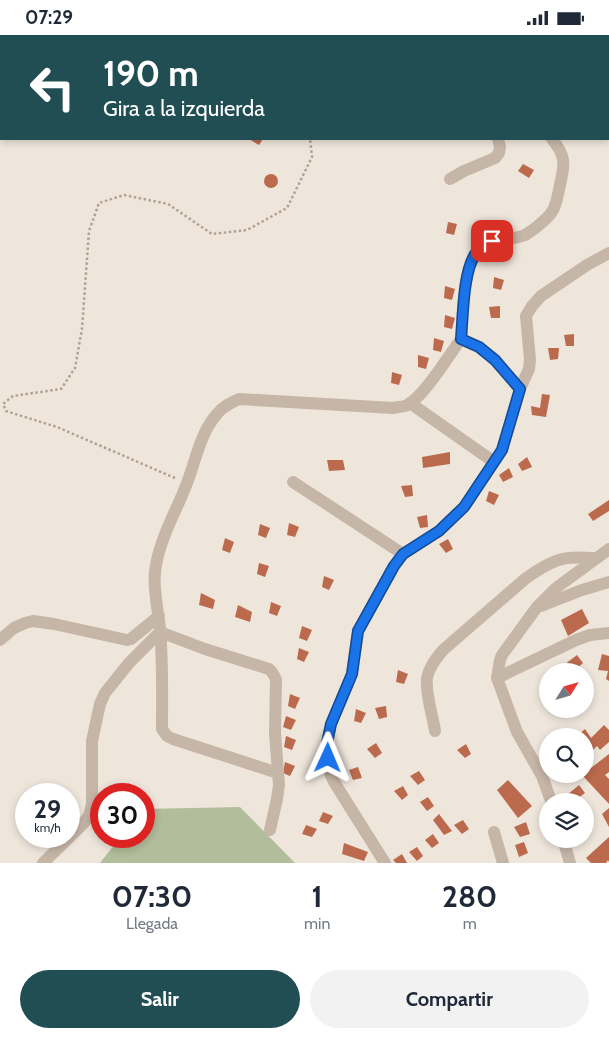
<!DOCTYPE html>
<html lang="es">
<style>
body{margin:0;font-family:Cabin,sans-serif;background:#f2f2f3;color:#1f2937;height:100vh;display:flex;flex-direction:column;font-size:19px;white-space:nowrap}
*{box-sizing:border-box;margin:0}
p{font-size:16px;color:#747a83}
.icon{flex:none;width:28px;height:28px;fill:none;stroke:currentColor;stroke-width:2;stroke-linecap:round;stroke-linejoin:round}
.map{position:relative;height:828px;overflow:hidden}
.details{display:flex;flex-direction:column;background:#fff;flex:1}
.details>*{flex:none}
.hud{position:absolute;left:0px;top:0px;width:610px;height:105px;box-shadow:0 2px 8px #0003;background:#214e52;color:#fff;overflow:hidden}
.needle{width:32px;rotate:53deg}
.tools{position:absolute;left:539px;top:628px;display:grid;gap:10px}
.tools a{display:grid;place-items:center;width:55px;height:55px;border-radius:50%;background:#fff;box-shadow:0 2px 8px #0003;font-size:25px}
.speed{position:absolute;left:15px;top:748px;display:flex;gap:10px;font-size:25px;font-weight:700;text-align:center}
.speed>*{display:grid;place-content:center;width:65px;height:65px;border-radius:50%;background:#fff;box-shadow:0 2px 8px #0003;line-height:1}
.speed small{font-size:12px;font-weight:400}
.speed .limit{border:8px solid #d22;background:#fff;color:#111}
.pin{position:absolute;display:grid;place-items:center;width:42px;height:42px;color:#fff;margin:-21px;border-radius:10px;box-shadow:0 2px 8px #0006}
.me{position:absolute;width:55px;margin:-28px;rotate:1deg;stroke-linejoin:round;filter:drop-shadow(0 0 4px #0008)}
.turn{display:flex;align-items:center;gap:18px;height:105px;padding:0 20px;font-size:22px}
.turn .icon{width:65px;height:65px;stroke-width:2.5}
.turn b{display:block;font-size:35px;line-height:42px}
.eta{display:flex;justify-content:space-evenly;align-items:center;height:85px;text-align:center}
.eta b{font-size:30px;font-weight:700;line-height:35px}
.button{display:flex;gap:10px;margin-top:auto;padding:10px 20px}
.button a{flex:1;height:58px;border-radius:30px;background:#214e52;color:#fff;font-size:20px;font-weight:700;line-height:58px;text-align:center}
.button a+a{background:#f2f2f3;color:#1f2937}
.status{display:flex;justify-content:space-between;align-items:center;height:35px;padding:0 25px;background:#fff;direction:ltr}
.status svg{height:14px;fill:currentColor}
.map>svg:first-child{display:block}
</style>
<div class="status"><b>07:29</b><svg viewBox="0 0 49 12"><path d="M0 12V9h3v3zM5 12V6h3v6zM10 12V3h3v9zM15 12V0h3v12zM26 1h20v11H26zM47 4h2v5h-2z"/></svg></div>
<div class="map">
<svg width="609" height="828" viewBox="0 0 609 828">
<rect width="100%" height="100%" fill="#efe6db"/>
<polygon fill="#b2bd9c" points="240,772 295,828 100,828 121,801 144,801 144,774"/>
<g fill="#bc6a4d">
<polygon points="249,104 263,104 259,110"/>
<polygon points="523,129 534,135 529,143 518,136"/>
<circle cx="271" cy="146" r="7"/>
<polygon points="448,187 457,189 454,200 446,198"/>
<polygon points="494,242 504,245 501,255 493,253"/>
<polygon points="445,251 455,254 452,265 444,263"/>
<polygon points="500,271 500,283 491,283 489,272"/>
<polygon points="445,280 455,283 452,294 444,292"/>
<polygon points="574,299 574,311 566,311 564,300"/>
<polygon points="434,303 444,306 441,317 433,315"/>
<polygon points="548,313 559,313 558,324 550,325"/>
<polygon points="418,320 429,323 426,334 418,332"/>
<polygon points="392,337 402,340 399,350 391,348"/>
<polygon points="542,359 550,360 546,382 532,380 531,371 540,373"/>
<polygon points="450,417 450,429 423,433 422,422"/>
<polygon points="527,422 532,432 522,436 518,429"/>
<polygon points="327,425 343,425 345,435 329,436"/>
<polygon points="509,433 513,442 503,447 499,440"/>
<polygon points="412,450 413,461 405,462 401,451"/>
<polygon points="489,456 499,460 494,470 486,466"/>
<polygon points="609,465 609,476 593,486 588,479"/>
<polygon points="427,480 428,492 420,493 417,482"/>
<polygon points="289,488 299,492 295,502 287,500"/>
<polygon points="260,489 270,493 266,503 258,500"/>
<polygon points="225,503 234,507 230,518 222,515"/>
<polygon points="448,504 453,514 446,518 439,509"/>
<polygon points="259,528 269,531 265,542 257,539"/>
<polygon points="324,541 334,545 329,555 322,552"/>
<polygon points="201,558 215,565 213,574 199,570"/>
<polygon points="271,567 281,571 277,581 269,578"/>
<polygon points="238,570 252,577 250,587 235,582"/>
<polygon points="582,574 589,588 568,601 561,585"/>
<polygon points="302,591 312,595 307,606 299,603"/>
<polygon points="299,613 309,617 304,627 297,624"/>
<polygon points="602,619 609,621 609,646 606,644 608,636 598,635"/>
<polygon points="577,620 583,628 574,636 556,636"/>
<polygon points="398,635 408,639 404,649 396,647"/>
<polygon points="290,659 300,663 295,674 288,671"/>
<polygon points="386,671 387,682 379,684 375,673"/>
<polygon points="356,674 366,678 361,688 354,686"/>
<polygon points="286,681 296,685 291,695 283,692"/>
<polygon points="604,690 609,695 609,707 600,715 597,711 585,723 585,701 577,701 585,694 591,703"/>
<polygon points="286,701 296,705 292,715 284,712"/>
<polygon points="376,708 382,718 375,723 367,714"/>
<polygon points="466,709 471,719 465,723 457,715"/>
<polygon points="609,719 609,737 605,740 609,744 609,769 582,740"/>
<polygon points="285,727 295,731 290,741 283,738"/>
<polygon points="358,732 362,743 353,745 349,735"/>
<polygon points="419,736 425,745 418,750 410,741"/>
<polygon points="508,745 532,771 518,783 497,755"/>
<polygon points="579,750 585,758 574,766 568,759"/>
<polygon points="403,751 408,760 402,765 394,756"/>
<polygon points="428,762 434,771 427,776 420,767"/>
<polygon points="609,773 609,792 602,779"/>
<polygon points="323,777 333,781 328,789 319,786"/>
<polygon points="439,779 452,796 444,800 433,785"/>
<polygon points="463,785 469,794 462,799 454,790"/>
<polygon points="526,787 530,799 520,802 514,792"/>
<polygon points="306,790 317,794 312,802 302,799"/>
<polygon points="433,799 439,808 432,813 425,805"/>
<polygon points="609,802 609,827 608,825 606,828 591,828 586,823"/>
<polygon points="524,807 528,818 519,822 515,810"/>
<polygon points="344,808 368,817 364,826 342,819"/>
<polygon points="417,812 423,821 417,826 409,817"/>
<polygon points="402,819 407,828 396,828 393,825"/>
</g>
<g fill="none" stroke-linecap="round" stroke-linejoin="round">
<g stroke="#b2a192" stroke-width="2.5" stroke-dasharray="2.5 2.5" stroke-linecap="butt">
<polyline points="243,0 243,1"/>
<polyline points="175,443 57,392 6,376 3,369 13,361 61,354 75,333 82,294 89,196 99,168 124,160 168,169 212,199 247,195 287,173 312,122 310,104"/>
</g>
<g stroke="#c6b6a8" stroke-width="12">
<polyline points="450,144 464,136 495,123 499,118 500,112 498,104"/>
<path d="M461,304c2,-22 2,-69 15,-86 12,-17 32,-11 49,-18 5,-3 11,-7 15,-11 5,-4 10,-8 13,-14 4,-7 5,-17 7,-25 5,-21 6,-29 -8,-46"/>
<polyline points="410,368 494,427"/>
<polyline points="293,447 403,519"/>
<polyline points="541,571 582,555 609,547"/>
<path d="M160,597l45,17 64,20c4,3 5,6 7,11l-1,53 4,52 -2,14 -7,31"/>
<polyline points="0,605 14,593 25,588 33,586 54,589 127,605 131,604 159,581"/>
<polyline points="497,643 500,625 502,620 537,572 556,553 609,514"/>
<path d="M435,696c-2,-14 -10,-39 -8,-53 2,-11 9,-19 16,-28l82,-71c11,-8 30,-20 43,-21 10,-1 19,0 28,0"/>
<path d="M278,738l-105,-34 -6,-3 -5,-7c0,-33 1,-67 -2,-100 -2,-19 -8,-46 -4,-64 5,-29 21,-55 31,-82 9,-23 13,-50 30,-69 6,-8 14,-11 22,-15l154,9c3,-1 8,-1 12,-2 17,-6 44,-51 56,-67l18,8 16,13 25,29"/>
<polyline points="551,766 542,741 517,697 497,643 576,605 590,600 609,598"/>
<polyline points="494,797 503,828"/>
<polyline points="563,804 570,828"/>
<polyline points="43,828 82,790 89,781 92,769 92,706 100,669 105,658 129,628 160,597"/>
<polyline points="385,828 334,747 330,738 327,708 331,689 352,639 358,596 394,531 403,519 439,496 464,472 502,415 520,354 529,334 530,325 526,281 532,271 541,261 587,230 609,218"/>
</g>
</g>
<g fill="none" stroke-linecap="round" stroke-linejoin="round">
<g stroke="#114b97" stroke-width="12">
<path id="route" d="M328,723l-1,-15 4,-19 21,-50 6,-43 36,-65 9,-12 36,-23 25,-24 38,-57 18,-61 -25,-29 -16,-13 -18,-8c2,-22 2,-69 15,-86 4,-6 10,-9 16,-12"/>
</g>
<use href="#route" stroke="#1a73e8" stroke-width="9"/>
</g>
</svg>
<div class="tools">
<a><svg class="needle" viewBox="-14 -14 28 28"><path d="M0-13l5 13h-10z" fill="#e53935"/><path d="M0 13l5-13h-10z" fill="#747a83"/></svg></a>
<a><svg class="icon" aria-label="search" viewBox="0 0 24 24"><circle cx="10" cy="10" r="6"/><path d="M15 15l6 6"/></svg></a>
<a><svg class="icon" aria-label="layers" viewBox="0 0 24 24"><path d="M12 4l9 5-9 5-9-5zM3 14l9 5 9-5"/></svg></a>
</div>
<div class="speed"><div>29<small>km/h</small></div><div class="limit">30</div></div>
<div class="pin" style="left:492px;top:206px;background:#d93025"><svg class="icon" aria-label="arrive" viewBox="0 0 24 24"><path d="M6 21V4h12l-3 4 3 4H6"/></svg></div>
<svg class="me" style="left:328px;top:723px" viewBox="-20 -20 40 40"><path d="M0-17L14 15 0 8-14 15z" fill="#1a73e8" stroke="#fff" stroke-width="4"/></svg>
<div class="hud">
<div class="turn"><svg class="icon" aria-label="left" viewBox="0 0 24 24"><path d="M17 20v-9H6M10 6l-5 5 5 5"/></svg><div><b>190 m</b>Gira a la izquierda</div></div>
</div>
</div>
<section class="details">
<div class="eta">
<div><b>07:30</b><p>Llegada</p></div>
<div><b>1</b><p>min</p></div>
<div><b>280</b><p>m</p></div>
</div>
<div class="button"><a>Salir</a><a>Compartir</a></div>
</section>
